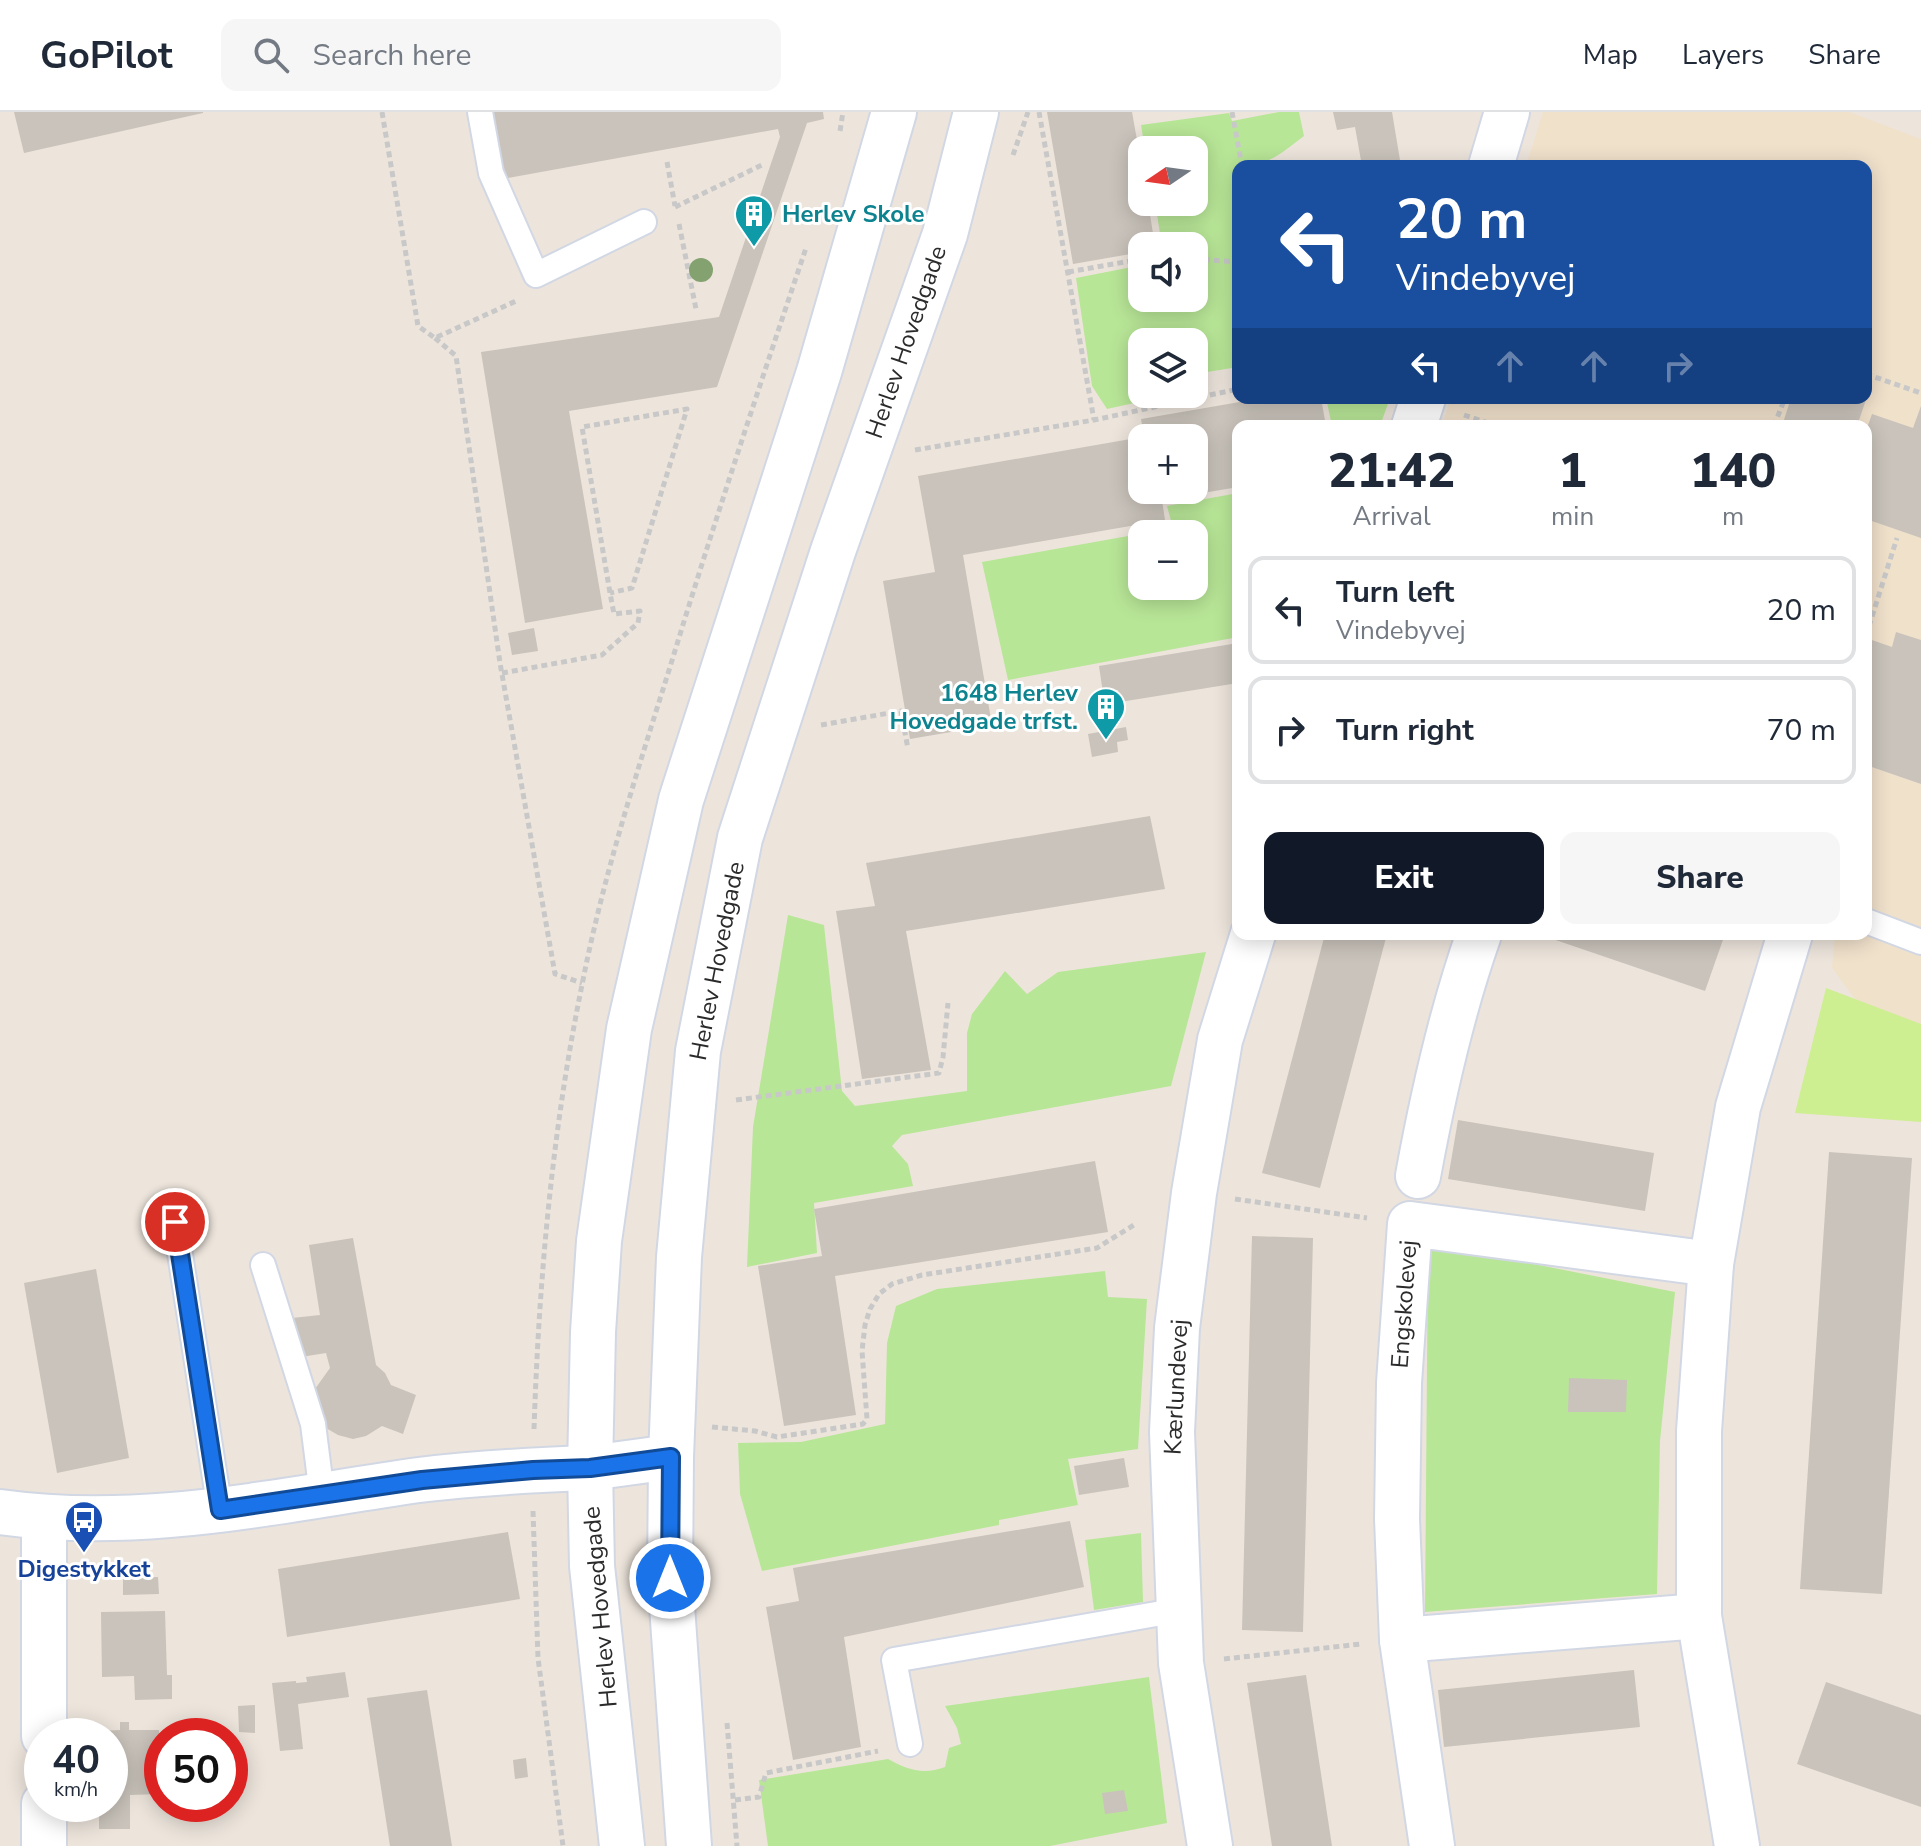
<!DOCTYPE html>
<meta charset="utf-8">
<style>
body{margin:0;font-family:"Nunito Sans",sans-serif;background:#f6f6f7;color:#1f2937;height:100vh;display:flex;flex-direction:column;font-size:30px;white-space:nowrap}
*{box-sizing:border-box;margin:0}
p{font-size:26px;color:#747a83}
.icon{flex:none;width:44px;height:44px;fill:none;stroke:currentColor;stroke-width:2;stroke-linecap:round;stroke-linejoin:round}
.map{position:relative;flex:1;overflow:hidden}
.side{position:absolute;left:1232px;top:308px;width:640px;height:520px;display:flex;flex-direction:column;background:#fff;border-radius:16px;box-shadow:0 4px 20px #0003}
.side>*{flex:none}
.top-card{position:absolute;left:1232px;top:48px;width:640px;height:244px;border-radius:16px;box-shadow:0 4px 20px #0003;background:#1a4fa0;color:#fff;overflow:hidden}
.needle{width:52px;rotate:257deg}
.buttons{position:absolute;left:1128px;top:24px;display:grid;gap:16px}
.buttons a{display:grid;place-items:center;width:80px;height:80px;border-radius:16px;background:#fff;box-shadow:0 4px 20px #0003;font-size:40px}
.speed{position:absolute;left:24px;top:1606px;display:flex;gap:16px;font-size:40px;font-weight:700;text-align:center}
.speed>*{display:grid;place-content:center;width:104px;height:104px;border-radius:50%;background:#fff;box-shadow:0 4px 20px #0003;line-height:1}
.speed small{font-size:20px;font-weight:400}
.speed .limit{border:12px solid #d22;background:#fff;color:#111}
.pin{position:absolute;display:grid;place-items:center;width:68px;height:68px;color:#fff;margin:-34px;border:4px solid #fff;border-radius:50%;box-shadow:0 2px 8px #0007}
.me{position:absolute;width:88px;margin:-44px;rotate:0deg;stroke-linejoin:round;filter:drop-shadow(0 0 6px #0008)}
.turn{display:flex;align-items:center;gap:28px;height:168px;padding:0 32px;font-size:36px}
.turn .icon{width:104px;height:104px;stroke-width:2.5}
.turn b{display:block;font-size:56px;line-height:68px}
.lanes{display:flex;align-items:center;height:76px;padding:0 32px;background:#0003;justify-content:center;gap:40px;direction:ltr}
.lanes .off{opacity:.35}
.eta{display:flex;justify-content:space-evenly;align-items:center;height:136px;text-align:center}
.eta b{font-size:48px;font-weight:800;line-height:56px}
.button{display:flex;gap:16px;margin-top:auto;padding:16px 32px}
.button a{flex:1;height:92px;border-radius:16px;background:#111827;color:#fff;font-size:32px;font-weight:800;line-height:92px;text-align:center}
.button a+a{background:#f6f6f7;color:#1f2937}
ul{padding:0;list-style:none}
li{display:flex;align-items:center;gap:24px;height:108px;margin:0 16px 12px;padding:0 16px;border:4px solid #e0e1e3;border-radius:16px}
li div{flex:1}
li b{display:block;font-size:30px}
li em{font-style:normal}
header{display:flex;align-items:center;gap:48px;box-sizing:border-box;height:112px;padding:0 40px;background:#fff;border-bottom:2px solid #e0e1e3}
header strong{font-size:38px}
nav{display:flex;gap:44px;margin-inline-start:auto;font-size:28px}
.search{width:560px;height:72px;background:#f6f6f7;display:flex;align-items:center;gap:20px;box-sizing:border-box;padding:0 28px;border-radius:16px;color:#747a83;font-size:30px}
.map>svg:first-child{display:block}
</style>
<header>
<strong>GoPilot</strong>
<div class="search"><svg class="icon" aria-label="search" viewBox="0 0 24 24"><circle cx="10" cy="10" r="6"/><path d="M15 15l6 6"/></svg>Search here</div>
<nav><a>Map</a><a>Layers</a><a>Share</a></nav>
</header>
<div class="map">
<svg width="1921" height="1734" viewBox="0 0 1921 1734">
<rect width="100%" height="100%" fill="#ede5dc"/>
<polygon fill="#f0e1cb" points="1543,0 1850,0 1921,27 1921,976 1832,856 1835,822 1866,822 1866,314 1442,314 1451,286 1866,286 1866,54 1526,54"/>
<g fill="#b8e697" fill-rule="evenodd">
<path d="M1279,0h20l5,24c-24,18 -35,30 -66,30v201l-43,7 3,15 -4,1v-48h-52v52h33l-68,15 -15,-23 -16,-108 66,-13v33h52v-52h-32l-7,-44h39v-52h-49l-4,-25 88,-12 3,8z"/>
<polygon points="1326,286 1390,286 1380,314 1332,314"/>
<path d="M1238,381v144l-230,43 -26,-118 191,-34 -6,-22zM1194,422v52h-52v-52z"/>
<polygon points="788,803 824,813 842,979 855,994 967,979 967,921 972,902 1005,859 1027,882 1058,860 1206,840 1171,974 902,1023 892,1034 908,1052 913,1074 814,1091 817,1141 747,1155 753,1015"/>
<polygon points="1428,1131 1675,1180 1660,1329 1657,1482 1425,1500"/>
<polygon points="1105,1159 1108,1185 1147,1187 1138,1337 1068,1347 1078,1393 999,1408 999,1413 762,1459 740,1382 738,1331 801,1330 885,1312 887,1231 896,1194 937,1177"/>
<polygon points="1141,1421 1143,1490 1094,1498 1085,1428"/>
<path d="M1149,1565l18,146 -117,23h-282l-9,-66 129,-21c20,11 35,16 57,8l4,-19 12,-4 -4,-16 -12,-22z"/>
</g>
<polygon fill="#ceee92" points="1826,876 1921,912 1921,1010 1795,1001"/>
<g fill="#c9c3bb">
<polygon points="14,0 203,0 203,1 24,41"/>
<polygon points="490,0 823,0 824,7 807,11 717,275 569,299 603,497 525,511 481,240 719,205 780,25 778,17 503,67"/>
<polygon points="1047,0 1132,0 1142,56 1142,90 1148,90 1155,134 1142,134 1142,140 1073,152"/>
<polygon points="1333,0 1392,0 1401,54 1362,54 1355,15 1337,18"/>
<polygon points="1866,268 1872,270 1857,314 1782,314 1791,286 1866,286"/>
<polygon points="1263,286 1321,286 1326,314 1238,314 1238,375 1162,388 1165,408 963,443 992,613 910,627 883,469 935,460 918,364 1142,325 1142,378 1194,378 1194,326 1144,326 1141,307"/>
<polygon points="1921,294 1921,426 1866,407 1866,319 1872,302 1913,316"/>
<polygon points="534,516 538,539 512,543 508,521"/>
<polygon points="1896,520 1921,528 1921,672 1866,653 1866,526 1892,535"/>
<polygon points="1238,531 1238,571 1120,590 1118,578 1103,581 1099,554"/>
<polygon points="1126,615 1128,628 1117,630 1118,640 1092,645 1088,622"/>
<polygon points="1150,704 1165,777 906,819 931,958 862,967 836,799 875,794 866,751"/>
<polygon points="1325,822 1387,822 1320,1076 1262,1061"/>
<polygon points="1538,822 1725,822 1705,879"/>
<polygon points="1458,1008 1654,1041 1645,1099 1448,1067"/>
<polygon points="1829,1040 1912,1046 1882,1482 1800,1477"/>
<polygon points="1095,1049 1108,1120 835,1164 856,1303 784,1314 758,1154 822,1144 814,1097"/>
<polygon points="1252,1124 1313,1126 1303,1520 1242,1518"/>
<polygon points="353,1126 376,1253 385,1261 391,1273 416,1283 403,1322 382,1314 366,1324 353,1327 338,1323 326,1316 318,1305 314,1291 315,1277 330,1256 326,1241 301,1245 292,1206 320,1203 309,1133"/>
<polygon points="96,1157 129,1346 57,1361 24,1171"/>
<polygon points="1569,1266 1627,1268 1626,1300 1568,1300"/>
<polygon points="1124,1346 1129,1375 1079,1383 1074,1354"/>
<polygon points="1070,1409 1084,1475 844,1525 861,1635 793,1648 766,1495 799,1489 793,1456"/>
<polygon points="508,1420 520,1487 287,1525 278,1457"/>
<polygon points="158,1465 159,1482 123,1483 123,1466"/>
<polygon points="165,1499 167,1563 172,1563 172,1587 135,1588 134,1564 102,1565 101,1500"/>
<polygon points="1634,1558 1640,1615 1444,1635 1438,1578"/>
<polygon points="345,1560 349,1585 298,1592 303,1637 280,1639 272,1571 296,1569 296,1571 307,1570 306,1565"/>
<polygon points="1306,1563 1332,1734 1272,1734 1247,1571"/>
<polygon points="1826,1570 1921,1603 1921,1695 1797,1652"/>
<polygon points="427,1578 452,1734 390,1734 367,1586"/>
<polygon points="255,1593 255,1621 239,1620 238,1594"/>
<polygon points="120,1610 129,1610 129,1618 159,1618 160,1682 130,1683 130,1717 99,1717 99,1692 110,1692 110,1624 98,1624 98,1619 120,1618"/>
<polygon points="526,1646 528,1665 515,1667 513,1648"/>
<polygon points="1124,1678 1128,1699 1105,1702 1102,1681"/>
</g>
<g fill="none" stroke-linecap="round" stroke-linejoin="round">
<g stroke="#d2d7e4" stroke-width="28">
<g id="service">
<polyline points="480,0 491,61 536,163 644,110"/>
<polyline points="1866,809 1921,830"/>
<polyline points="175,1110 220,1398"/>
<polyline points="263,1153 313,1312 322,1383"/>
<polyline points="910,1632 894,1548 1179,1498"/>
</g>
</g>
<g stroke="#d2d7e4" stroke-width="48">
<g id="minor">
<polyline points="1491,54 1507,0"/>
<polyline points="1414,314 1423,286"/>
<path d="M1418,1064c15,-82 33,-163 61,-242"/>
<polyline points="590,1356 671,1345"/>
<polyline points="1402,1528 1699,1504"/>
<polyline points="44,1624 44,1406"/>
<polyline points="44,1734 44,1692"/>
<polyline points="1210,1734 1181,1551 1172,1320 1177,1216 1194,1081 1220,928 1253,822"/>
<polyline points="1432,1734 1402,1528 1397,1407 1399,1271 1410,1112 1711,1152"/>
<polyline points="1737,1734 1699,1504 1699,1319 1711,1152 1738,995 1790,822"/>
</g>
</g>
<g stroke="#d2d7e4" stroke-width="48">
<path id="tertiary" d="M0,1400c144,20 277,-12 419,-32 57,-7 114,-10 171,-12"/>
</g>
<g stroke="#d2d7e4" stroke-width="48">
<g id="secondary">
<polyline points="622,1734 592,1454 590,1356 593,1220 599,1129 629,917 681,688 819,260 894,0"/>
<polyline points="689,1734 670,1466 671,1345 679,1145 698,939 740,726 833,439 945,122 976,0"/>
</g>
</g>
<g stroke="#c8c8c8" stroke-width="5" stroke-dasharray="6 4" stroke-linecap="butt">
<polyline points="382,0 418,214 435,226 516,189"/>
<polyline points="1039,0 1094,308"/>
<polyline points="1232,0 1242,54"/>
<polyline points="840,19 843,0"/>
<polyline points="1013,43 1028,0"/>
<polyline points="667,50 675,94"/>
<polyline points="675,95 764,52"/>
<polyline points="679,112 696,197"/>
<polyline points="1194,147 1238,150"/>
<polyline points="1068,160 1142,147"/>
<polyline points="435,226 456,244 500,551 555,862 582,871"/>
<polyline points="1866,262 1921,281"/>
<polyline points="1464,303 1497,314"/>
<polyline points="1774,314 1785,286"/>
<polyline points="915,338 1094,308 1238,277"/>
<polyline points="1869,514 1897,426"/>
<polyline points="502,561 602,543 638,511 640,499 614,502 610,481 582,315 687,297 632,476 610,481"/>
<polyline points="821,613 901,599 908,637"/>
<polyline points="736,988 939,961 943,945 948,891"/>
<polyline points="1235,1087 1367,1106"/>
<polyline points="712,1315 755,1319 777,1325 863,1312 867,1307 862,1239 865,1213 870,1197 879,1182 892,1172 922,1163 1097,1136 1137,1111"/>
<path d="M534,1317c5,-149 18,-298 48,-444 21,-108 55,-213 88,-318 43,-141 89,-280 136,-419"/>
<polyline points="533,1399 538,1546 563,1734"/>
<polyline points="1224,1547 1361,1532"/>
<polyline points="727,1611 737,1734"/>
<polyline points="735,1688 759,1685 766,1661 878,1639"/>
</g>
<use href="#service" stroke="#fff" stroke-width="24"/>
<use href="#minor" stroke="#fff" stroke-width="44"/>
<use href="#tertiary" stroke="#fff" stroke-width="44"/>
<use href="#secondary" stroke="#fff" stroke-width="44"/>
</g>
<circle fill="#84a270" cx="701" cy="158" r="12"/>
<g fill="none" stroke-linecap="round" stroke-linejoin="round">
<g stroke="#114b97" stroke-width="20">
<polyline id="route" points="175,1110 220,1398 422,1368 533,1358 590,1356 671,1345 670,1466"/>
</g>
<use href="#route" stroke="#1a73e8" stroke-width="14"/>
</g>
<defs>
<g id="building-pin" transform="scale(2)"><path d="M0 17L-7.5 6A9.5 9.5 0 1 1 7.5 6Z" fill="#0f9aa8" stroke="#fff"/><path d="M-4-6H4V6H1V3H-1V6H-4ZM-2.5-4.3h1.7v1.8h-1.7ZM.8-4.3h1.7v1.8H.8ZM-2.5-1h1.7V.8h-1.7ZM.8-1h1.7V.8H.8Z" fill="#fff"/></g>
<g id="bus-pin" transform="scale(2)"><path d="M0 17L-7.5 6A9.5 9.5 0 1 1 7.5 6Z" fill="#1a4fb4" stroke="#fff"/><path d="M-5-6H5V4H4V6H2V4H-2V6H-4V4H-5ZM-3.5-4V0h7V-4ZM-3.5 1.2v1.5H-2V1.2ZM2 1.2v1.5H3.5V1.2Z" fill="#fff"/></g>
</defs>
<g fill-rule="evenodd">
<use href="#building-pin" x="754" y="102"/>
<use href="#building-pin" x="1106" y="595"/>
<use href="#bus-pin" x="84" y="1408"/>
</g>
<g text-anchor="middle" stroke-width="6" stroke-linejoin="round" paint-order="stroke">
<g font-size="24" font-weight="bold" fill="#0d838f" stroke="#fff" text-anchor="start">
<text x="782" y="110">Herlev Skole</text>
<text x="1078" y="589" text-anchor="end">1648 Herlev<tspan x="1078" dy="28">Hovedgade trfst.</tspan></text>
</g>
<g font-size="24" fill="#2b2b2b" stroke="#fff">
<text transform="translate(906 230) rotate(-71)" y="8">Herlev Hovedgade</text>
<text transform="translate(717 849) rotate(-79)" y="8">Herlev Hovedgade</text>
<text transform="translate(1404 1192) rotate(-86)" y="8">Engskolevej</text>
<text transform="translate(1176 1275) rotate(-87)" y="8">Kærlundevej</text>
<text transform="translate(600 1495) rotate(-95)" y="8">Herlev Hovedgade</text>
</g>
<g font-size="24" font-weight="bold" fill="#164399" stroke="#fff">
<text x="84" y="1465">Digestykket</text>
</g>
</g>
</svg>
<div class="buttons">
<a><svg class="needle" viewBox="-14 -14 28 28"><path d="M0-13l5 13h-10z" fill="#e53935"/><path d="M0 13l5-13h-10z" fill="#747a83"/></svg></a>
<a><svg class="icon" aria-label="sound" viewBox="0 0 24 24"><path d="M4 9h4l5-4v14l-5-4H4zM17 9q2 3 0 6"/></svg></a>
<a><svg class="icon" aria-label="layers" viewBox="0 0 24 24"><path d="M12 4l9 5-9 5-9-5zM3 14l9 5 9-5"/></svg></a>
<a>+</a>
<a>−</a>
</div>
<div class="speed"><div>40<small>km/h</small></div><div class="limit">50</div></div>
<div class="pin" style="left:175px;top:1110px;background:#d93025"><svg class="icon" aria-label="arrive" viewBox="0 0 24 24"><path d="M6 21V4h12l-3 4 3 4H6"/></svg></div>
<svg class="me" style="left:670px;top:1466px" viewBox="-20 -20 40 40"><circle r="17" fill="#1a73e8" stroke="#fff" stroke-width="3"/><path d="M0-11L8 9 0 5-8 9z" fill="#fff"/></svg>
<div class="top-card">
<div class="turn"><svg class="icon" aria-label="left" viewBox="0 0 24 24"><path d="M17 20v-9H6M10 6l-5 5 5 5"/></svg><div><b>20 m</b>Vindebyvej</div></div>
<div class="lanes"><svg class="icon" aria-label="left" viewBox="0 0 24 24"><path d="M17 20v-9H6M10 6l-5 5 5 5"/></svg><svg class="icon off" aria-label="ahead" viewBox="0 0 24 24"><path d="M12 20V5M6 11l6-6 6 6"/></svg><svg class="icon off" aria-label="ahead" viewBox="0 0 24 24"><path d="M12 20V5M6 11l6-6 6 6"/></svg><svg class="icon off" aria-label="right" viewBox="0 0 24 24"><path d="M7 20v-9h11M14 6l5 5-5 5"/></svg></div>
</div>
<section class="side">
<div class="eta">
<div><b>21:42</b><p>Arrival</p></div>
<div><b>1</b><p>min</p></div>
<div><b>140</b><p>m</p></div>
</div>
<ul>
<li><svg class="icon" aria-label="left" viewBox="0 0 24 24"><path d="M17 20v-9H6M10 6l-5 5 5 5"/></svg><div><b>Turn left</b><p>Vindebyvej</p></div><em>20 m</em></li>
<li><svg class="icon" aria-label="right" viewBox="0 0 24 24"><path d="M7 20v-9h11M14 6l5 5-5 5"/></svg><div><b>Turn right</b></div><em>70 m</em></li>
</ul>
<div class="button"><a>Exit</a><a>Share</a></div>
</section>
</div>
